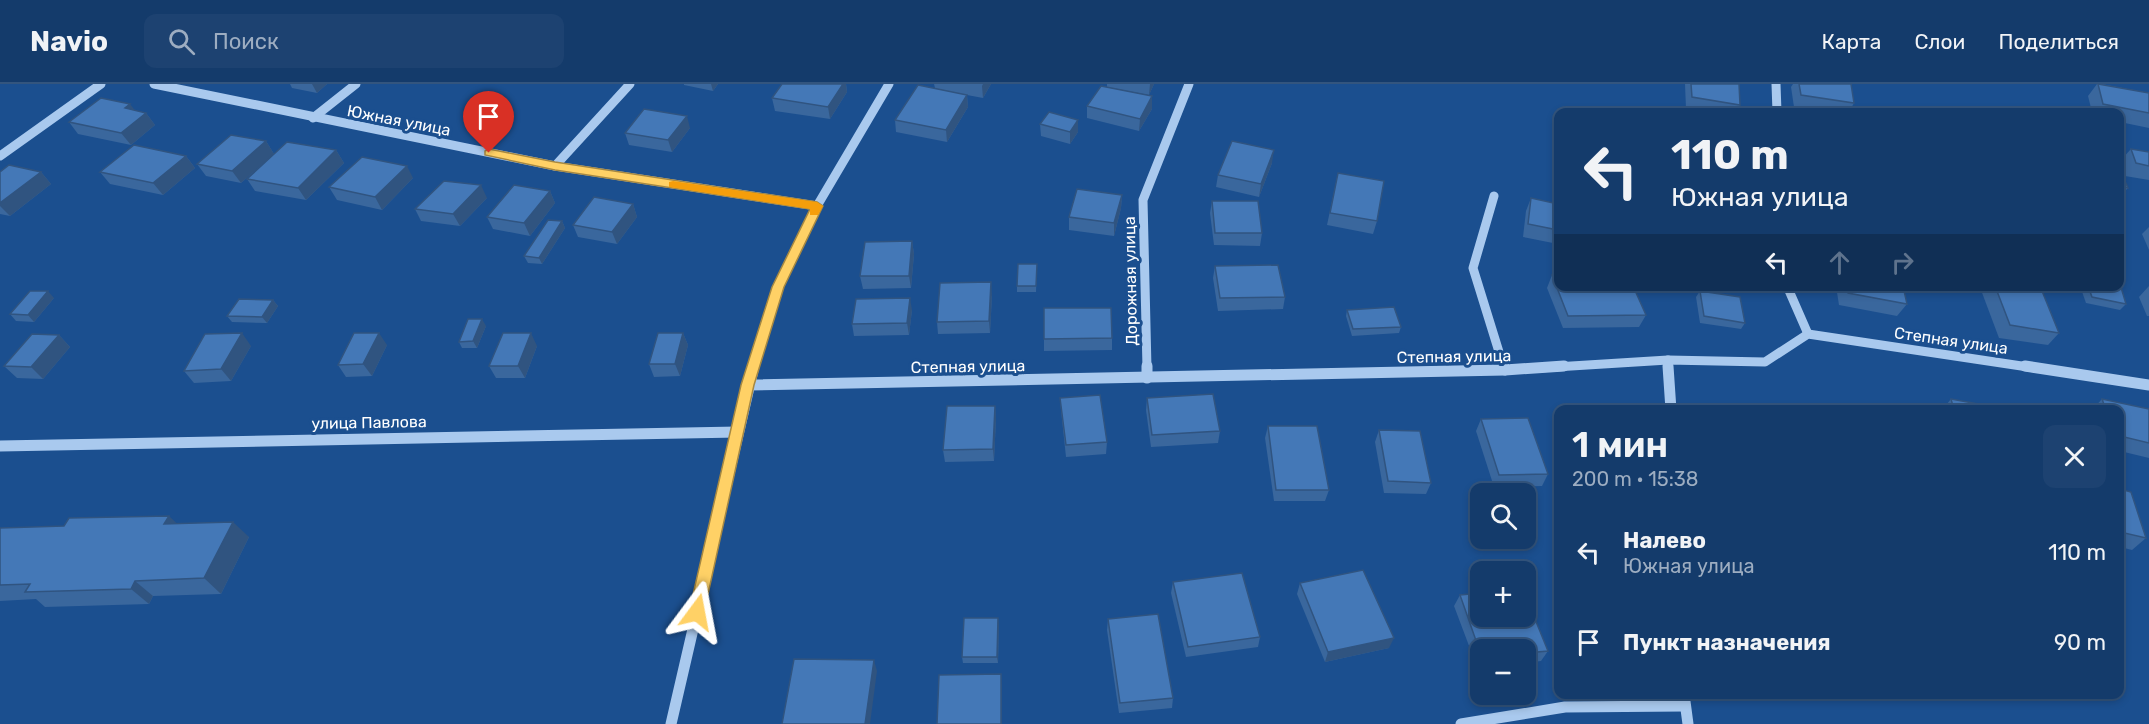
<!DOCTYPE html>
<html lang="ru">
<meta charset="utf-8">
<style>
body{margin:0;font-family:Rubik,sans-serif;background:#1d4271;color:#f1f3f6;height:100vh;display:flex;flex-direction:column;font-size:22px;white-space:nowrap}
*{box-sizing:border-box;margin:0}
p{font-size:20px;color:#9dadc1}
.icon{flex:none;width:33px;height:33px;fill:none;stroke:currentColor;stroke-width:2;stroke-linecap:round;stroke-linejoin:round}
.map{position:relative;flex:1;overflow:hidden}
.panel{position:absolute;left:1554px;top:321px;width:570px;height:294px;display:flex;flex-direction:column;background:#143b6b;border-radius:12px;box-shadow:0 3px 9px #0003,0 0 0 2px #33557e}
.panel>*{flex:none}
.top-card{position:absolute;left:1554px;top:24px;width:570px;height:183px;border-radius:12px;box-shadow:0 3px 9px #0003,0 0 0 2px #33557e;background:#143b6b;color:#f1f3f6;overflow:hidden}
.fabs{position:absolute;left:1470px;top:399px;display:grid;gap:12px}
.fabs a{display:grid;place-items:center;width:66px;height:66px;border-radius:12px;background:#143b6b;box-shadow:0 3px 9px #0003,0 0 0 2px #33557e;font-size:30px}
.pin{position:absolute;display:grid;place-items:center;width:51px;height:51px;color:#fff;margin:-62px -26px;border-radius:50% 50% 50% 0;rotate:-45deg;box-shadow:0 0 6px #0007}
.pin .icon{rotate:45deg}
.me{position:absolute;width:66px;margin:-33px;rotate:13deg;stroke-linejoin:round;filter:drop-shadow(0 0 4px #0008)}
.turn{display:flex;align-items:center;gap:21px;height:126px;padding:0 18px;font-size:27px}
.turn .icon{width:78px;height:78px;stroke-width:2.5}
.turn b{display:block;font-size:42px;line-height:51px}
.lanes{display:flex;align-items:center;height:57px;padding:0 18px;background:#0003;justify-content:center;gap:30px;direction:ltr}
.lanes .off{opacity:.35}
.round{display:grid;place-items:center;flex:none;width:63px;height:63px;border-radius:12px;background:#1d4271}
.head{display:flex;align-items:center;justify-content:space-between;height:102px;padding:0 18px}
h1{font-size:36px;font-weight:600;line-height:45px}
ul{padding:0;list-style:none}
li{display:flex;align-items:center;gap:18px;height:90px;padding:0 18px}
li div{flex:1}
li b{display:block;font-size:22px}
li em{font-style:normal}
header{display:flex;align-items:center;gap:36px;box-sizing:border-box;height:84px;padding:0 30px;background:#143b6b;border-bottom:2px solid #33557e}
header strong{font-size:28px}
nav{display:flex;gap:33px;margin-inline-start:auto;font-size:21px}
.search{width:420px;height:54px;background:#1d4271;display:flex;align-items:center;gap:15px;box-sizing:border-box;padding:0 21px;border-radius:12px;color:#9dadc1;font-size:22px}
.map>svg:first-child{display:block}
</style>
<header>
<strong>Navio</strong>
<div class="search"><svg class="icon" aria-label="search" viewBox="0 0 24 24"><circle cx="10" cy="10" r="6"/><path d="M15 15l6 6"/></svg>Поиск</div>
<nav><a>Карта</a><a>Слои</a><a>Поделиться</a></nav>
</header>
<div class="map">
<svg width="2149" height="640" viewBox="0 0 2149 640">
<rect width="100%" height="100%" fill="#1b4f8f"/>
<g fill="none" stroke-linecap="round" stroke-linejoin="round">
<g stroke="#a9c9ee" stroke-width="9">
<polyline points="154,0 555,82 817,122"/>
<polyline points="1776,0 1777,28"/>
<polyline points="313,34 356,0"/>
<polyline points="0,72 101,0"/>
<polyline points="555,82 630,0"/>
<polyline points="1494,112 1473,184 1504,284"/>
<polyline points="1787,202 1808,250"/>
<polyline points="1668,276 1668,284"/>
<polyline points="753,284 778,203 817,122 889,0"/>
<polyline points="1147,284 1143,116 1189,0"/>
<polyline points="1539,284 1668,276 1765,278 1808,250 2035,284"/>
</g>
<g stroke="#a9c9ee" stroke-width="11">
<polyline points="1147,282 1147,294"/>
<polyline points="1504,282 1505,286"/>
<polyline points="1668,282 1671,326"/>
<polyline points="2025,282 2149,301"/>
<polyline points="748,301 1505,286 1564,282"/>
<polyline points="0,362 738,348"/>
<polyline points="1684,610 1688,640"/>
<polyline points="671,640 754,282"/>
<polyline points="1461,640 1565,623 1684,622"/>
</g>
</g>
<g fill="#3a679d">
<polygon points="290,0 327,0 317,9 292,4"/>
<polygon points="684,0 718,0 713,7 684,1"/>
<polygon points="782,0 846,0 847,8 830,35 775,27 772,14"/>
<polygon points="934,0 991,0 983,14 967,11 968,23 947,58 896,48 895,36 935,4"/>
<polygon points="1107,0 1154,0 1149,11 1107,3"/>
<polygon points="1685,0 1739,0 1740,21 1736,28 1705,28 1686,25"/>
<polygon points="1793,0 1851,0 1854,19 1849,28 1828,28 1794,23 1791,3"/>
<polygon points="2097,0 2101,0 2149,9 2149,44 2120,38 2120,28 2092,28 2088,12"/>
<polygon points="1152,12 1152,25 1139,47 1087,34 1087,22"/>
<polygon points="146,29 155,41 131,61 78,50 69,38"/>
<polygon points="1040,40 1078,48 1070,60 1041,52"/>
<polygon points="690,44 672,68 629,61 625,49"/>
<polygon points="266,57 274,70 241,99 206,92 197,80"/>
<polygon points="2131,65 2149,68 2149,96 2125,92 2120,77"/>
<polygon points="336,66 344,79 306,116 255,107 247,95"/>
<polygon points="186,72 195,84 163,111 110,100 100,88"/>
<polygon points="1272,79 1259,113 1216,103 1218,91"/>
<polygon points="0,88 41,88 51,100 10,132 0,130"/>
<polygon points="1338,89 1377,137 1373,150 1327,141"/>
<polygon points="2120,92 2128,104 2122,110 2120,110"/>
<polygon points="413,94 382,126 337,116 329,103"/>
<polygon points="550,107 555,119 530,152 493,145 487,133"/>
<polygon points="1122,111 1121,124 1114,152 1069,146 1069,133"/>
<polygon points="487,114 460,142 421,137 415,125"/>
<polygon points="1531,114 1558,120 1558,160 1523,153 1526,127"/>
<polygon points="1212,117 1262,149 1260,162 1214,161 1210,129"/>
<polygon points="633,120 637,133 617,160 578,153 573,141"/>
<polygon points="562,137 565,144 542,180 528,179 524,172"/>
<polygon points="2149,143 2149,166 2142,150"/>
<polygon points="912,157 914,170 911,204 863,205 860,192"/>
<polygon points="1037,180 1036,208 1017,208 1017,202"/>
<polygon points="1215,182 1285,213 1283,225 1218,227 1213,194"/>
<polygon points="1552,191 1646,231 1639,243 1563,244 1547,204"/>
<polygon points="1836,202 1903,202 1907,220 1897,232 1839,221"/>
<polygon points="1984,202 2040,202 2059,249 2048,261 1999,254 1981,206"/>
<polygon points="2080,202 2120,202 2126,220 2120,226 2086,219"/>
<polygon points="2149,202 2149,232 2147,232 2139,213"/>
<polygon points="1700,207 1745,239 1741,245 1700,239 1696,213"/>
<polygon points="992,211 990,249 938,250 937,238"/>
<polygon points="54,214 34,238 16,237 10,230"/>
<polygon points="273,216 278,222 267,239 232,238 227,232"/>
<polygon points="1044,224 1112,254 1112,266 1044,267"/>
<polygon points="912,226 909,251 854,252 852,240"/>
<polygon points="1347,226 1401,243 1399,249 1352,252 1346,232"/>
<polygon points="486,242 477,264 462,264 459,258"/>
<polygon points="683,249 688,261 680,292 654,293 649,280"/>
<polygon points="59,251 70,263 43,295 17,294 4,282"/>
<polygon points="387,261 372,292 346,293 338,281"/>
<polygon points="251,262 231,297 194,299 184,287"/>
<polygon points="537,262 525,294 496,294 489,282"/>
<polygon points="1060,314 1107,358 1106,370 1066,373 1061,326"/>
<polygon points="1147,314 1220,347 1218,359 1151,363 1146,326"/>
<polygon points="1951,315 2001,326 1942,326"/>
<polygon points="2102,315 2149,325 2149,374 2120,367 2120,326 2092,326"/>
<polygon points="995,322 996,334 994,377 945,378 943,366"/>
<polygon points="1481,335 1548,390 1542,402 1494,403 1476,347"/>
<polygon points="1268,342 1329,406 1325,417 1274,417 1265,354"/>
<polygon points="1379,346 1431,399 1426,410 1384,409 1375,358"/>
<polygon points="2120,405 2146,454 2132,466 2120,463"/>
<polygon points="177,439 249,453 221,510 153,512 149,520 45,523 36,515 0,517 0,444"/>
<polygon points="1173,498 1260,553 1258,563 1186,573 1171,509"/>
<polygon points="1300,499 1389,564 1325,578 1297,510"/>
<polygon points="1460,511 1548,567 1541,577 1526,579 1526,566 1480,566 1480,583 1477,583 1454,522"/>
<polygon points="1108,535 1173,614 1172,624 1119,629 1107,546"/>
<polygon points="999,540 998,579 963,579 962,573"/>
</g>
<g fill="#305480">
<polygon points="312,0 327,0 317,9"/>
<polygon points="711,0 718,0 713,7"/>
<polygon points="843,0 846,0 847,8 830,35 828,23"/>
<polygon points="983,0 991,0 983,14 982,2"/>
<polygon points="1150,0 1154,0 1149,11"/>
<polygon points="967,11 968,23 947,58 946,46"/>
<polygon points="1152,12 1152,25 1139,47 1140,35"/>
<polygon points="130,20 140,33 125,24"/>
<polygon points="146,29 155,41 131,61 121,49"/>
<polygon points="687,32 690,44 672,68 668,56"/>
<polygon points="1078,36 1078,48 1070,60 1070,48"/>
<polygon points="266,57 274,70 241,99 232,87"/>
<polygon points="336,66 344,79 306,116 298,104"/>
<polygon points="1274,66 1272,79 1259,113 1261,100"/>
<polygon points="186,72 195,84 163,111 153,99"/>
<polygon points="407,82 413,94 382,126 375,113"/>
<polygon points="41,88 51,100 10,132 0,122 0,119"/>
<polygon points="481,101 487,114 460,142 453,130"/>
<polygon points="550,107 555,119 530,152 524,139"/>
<polygon points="1122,111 1121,124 1114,152 1114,139"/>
<polygon points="633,120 637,133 617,160 612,148"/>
<polygon points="562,137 565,144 542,180 539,174"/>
<polygon points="912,157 914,170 911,204 909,192"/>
<polygon points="991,198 992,211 990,249 989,237"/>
<polygon points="48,207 54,214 34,238 28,231"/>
<polygon points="910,214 912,226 909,251 907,239"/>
<polygon points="273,216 278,222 267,239 262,233"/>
<polygon points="482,235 486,242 477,264 473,257"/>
<polygon points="242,249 251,262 231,297 221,285"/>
<polygon points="379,249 387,261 372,292 363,280"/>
<polygon points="531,249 537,262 525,294 518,282"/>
<polygon points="683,249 688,261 680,292 675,280"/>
<polygon points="59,251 70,263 43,295 31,283"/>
<polygon points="995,322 996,334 994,377 993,365"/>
<polygon points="169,432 185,447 164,440"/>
<polygon points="233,438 249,453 221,510 204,494"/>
<polygon points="135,497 153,512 149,520 131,505"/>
<polygon points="998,534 999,540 998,579 997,573"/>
<polygon points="1394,554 1389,564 1325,578 1328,568"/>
<polygon points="874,576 877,587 870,640 865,640"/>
<polygon points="1001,590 1002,600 1002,640 1001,640"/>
</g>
<g fill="#4478b7" stroke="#305480" stroke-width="1.5">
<polygon points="782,0 843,0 828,23 772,14"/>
<polygon points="1691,0 1739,0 1740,21 1692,13"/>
<polygon points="1799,0 1851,0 1854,19 1801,11"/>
<polygon points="2098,0 2149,9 2149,29 2103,20"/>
<polygon points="918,1 967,11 946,46 895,36"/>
<polygon points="1101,2 1152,12 1140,35 1087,22"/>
<polygon points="101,14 130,20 125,24 146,29 121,49 69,38"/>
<polygon points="644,25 687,32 668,56 625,49"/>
<polygon points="1049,28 1078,36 1070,48 1040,40"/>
<polygon points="231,51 266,57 232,87 197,80"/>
<polygon points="1232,57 1274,66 1261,100 1218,91"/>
<polygon points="287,58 336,66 298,104 247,95"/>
<polygon points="134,61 186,72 153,99 100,88"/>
<polygon points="2131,65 2149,68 2149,82 2136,79"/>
<polygon points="362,73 407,82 375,113 329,103"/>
<polygon points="9,81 41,88 0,119 0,88"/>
<polygon points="1338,89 1384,97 1377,137 1330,129"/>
<polygon points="2120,92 2123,93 2128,104 2120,102"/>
<polygon points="444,97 481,101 453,130 415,125"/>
<polygon points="514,101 550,107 524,139 487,133"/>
<polygon points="1077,105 1122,111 1114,139 1069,133"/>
<polygon points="594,113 633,120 612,148 573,141"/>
<polygon points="1531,114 1558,120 1558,146 1528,140"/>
<polygon points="1212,117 1258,117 1262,149 1215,149"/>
<polygon points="548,136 562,137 539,174 524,172"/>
<polygon points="912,157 909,192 860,192 865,158"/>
<polygon points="1018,180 1037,180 1036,202 1017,202"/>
<polygon points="1278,181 1285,213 1220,214 1215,182"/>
<polygon points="1552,191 1558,191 1558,202 1633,202 1646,231 1568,232"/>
<polygon points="991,198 989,237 937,238 940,199"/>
<polygon points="2120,200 2126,220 2092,213 2088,202 2120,202"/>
<polygon points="1846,202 1903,202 1907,220 1848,209"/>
<polygon points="1995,202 2040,202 2059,249 2010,241"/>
<polygon points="30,207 48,207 28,231 10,230"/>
<polygon points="1700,207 1740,213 1745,239 1704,232"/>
<polygon points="910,214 907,239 852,240 856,215"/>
<polygon points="239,215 273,216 262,233 227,232"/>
<polygon points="1394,223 1401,243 1353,245 1347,226"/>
<polygon points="1044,224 1111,224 1112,254 1044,255"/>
<polygon points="468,235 482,235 473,257 459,258"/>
<polygon points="242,249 221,285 184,287 205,250"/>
<polygon points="354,249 379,249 363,280 338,281"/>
<polygon points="503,249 531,249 518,282 489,282"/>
<polygon points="658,249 683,249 675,280 649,280"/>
<polygon points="32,250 59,251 31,283 4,282"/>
<polygon points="1213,310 1220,347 1152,351 1147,314"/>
<polygon points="1100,311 1107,358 1066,361 1060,314"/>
<polygon points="1951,315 2000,324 2001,326 1954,326"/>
<polygon points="2102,315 2149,325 2149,359 2120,352 2120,326 2106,326"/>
<polygon points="947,322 995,322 993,365 943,366"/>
<polygon points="1741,322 1758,326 1741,326"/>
<polygon points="1863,323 1877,326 1864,326"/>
<polygon points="1528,334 1548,390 1499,391 1481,335"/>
<polygon points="1268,342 1317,342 1329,406 1276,406"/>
<polygon points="1379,346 1420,347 1431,399 1388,397"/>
<polygon points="2120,405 2131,408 2146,454 2120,448"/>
<polygon points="169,432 164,440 233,438 204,494 135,497 131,505 25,508 30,500 0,501 0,444 64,442 69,434"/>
<polygon points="1363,486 1394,554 1328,568 1300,499"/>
<polygon points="1242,489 1260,553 1188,563 1173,498"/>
<polygon points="1480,509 1480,532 1526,532 1526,513 1548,567 1526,569 1526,566 1480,566 1480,568 1460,511"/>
<polygon points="1158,530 1173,614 1120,619 1108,535"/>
<polygon points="964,534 998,534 997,573 962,573"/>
<polygon points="794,575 874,576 865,640 782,640"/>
<polygon points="1001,590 1001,640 937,640 939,591"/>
</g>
<polygon fill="#ffd166" stroke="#a68842" stroke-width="1.5" points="489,65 555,78 817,118 823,122 784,203 754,301 703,533 697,535 692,533 689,528 741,301 772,203 810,125 555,86 485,71 485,67"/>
<polygon fill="#f59e0b" points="673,97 817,118 823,122 818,131 810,131 810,125 669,103 669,98"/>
<g text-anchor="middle" stroke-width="6" stroke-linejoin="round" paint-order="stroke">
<g font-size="16" fill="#fff" stroke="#1b4f8f">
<text transform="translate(399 36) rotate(11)" y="6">Южная улица</text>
<text transform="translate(1130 197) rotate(-91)" y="6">Дорожная улица</text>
<text transform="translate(1951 256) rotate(8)" y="6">Степная улица</text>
<text transform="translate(1454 272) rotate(-1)" y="6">Степная улица</text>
<text transform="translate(968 282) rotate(-1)" y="6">Степная улица</text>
<text transform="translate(369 338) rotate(-1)" y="6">улица Павлова</text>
</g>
</g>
</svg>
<div class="fabs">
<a><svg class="icon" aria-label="search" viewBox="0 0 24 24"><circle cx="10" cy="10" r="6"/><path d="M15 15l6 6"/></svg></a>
<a>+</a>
<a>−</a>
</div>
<div class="pin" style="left:489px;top:69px;background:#d93025"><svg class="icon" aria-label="arrive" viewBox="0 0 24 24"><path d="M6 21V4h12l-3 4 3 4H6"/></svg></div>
<svg class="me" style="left:697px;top:528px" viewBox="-20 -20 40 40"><path d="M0-17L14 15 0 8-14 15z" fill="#ffd166" stroke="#fff" stroke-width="4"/></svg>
<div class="top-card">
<div class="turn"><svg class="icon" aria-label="left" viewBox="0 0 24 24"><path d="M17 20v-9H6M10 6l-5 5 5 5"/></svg><div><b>110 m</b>Южная улица</div></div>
<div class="lanes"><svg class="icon" aria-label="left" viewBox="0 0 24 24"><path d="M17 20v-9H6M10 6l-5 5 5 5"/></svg><svg class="icon off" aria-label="ahead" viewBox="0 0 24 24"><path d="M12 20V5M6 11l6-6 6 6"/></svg><svg class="icon off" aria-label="right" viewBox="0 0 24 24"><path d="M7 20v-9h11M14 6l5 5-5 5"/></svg></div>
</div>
<section class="panel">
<div class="head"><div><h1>1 мин</h1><p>200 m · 15:38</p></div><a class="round"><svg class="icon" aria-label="close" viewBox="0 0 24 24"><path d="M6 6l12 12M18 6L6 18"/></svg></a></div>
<ul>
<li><svg class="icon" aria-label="left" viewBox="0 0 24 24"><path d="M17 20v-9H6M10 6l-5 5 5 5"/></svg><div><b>Налево</b><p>Южная улица</p></div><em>110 m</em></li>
<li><svg class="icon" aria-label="arrive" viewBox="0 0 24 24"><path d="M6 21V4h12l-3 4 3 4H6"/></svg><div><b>Пункт назначения</b></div><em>90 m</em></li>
</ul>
</section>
</div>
